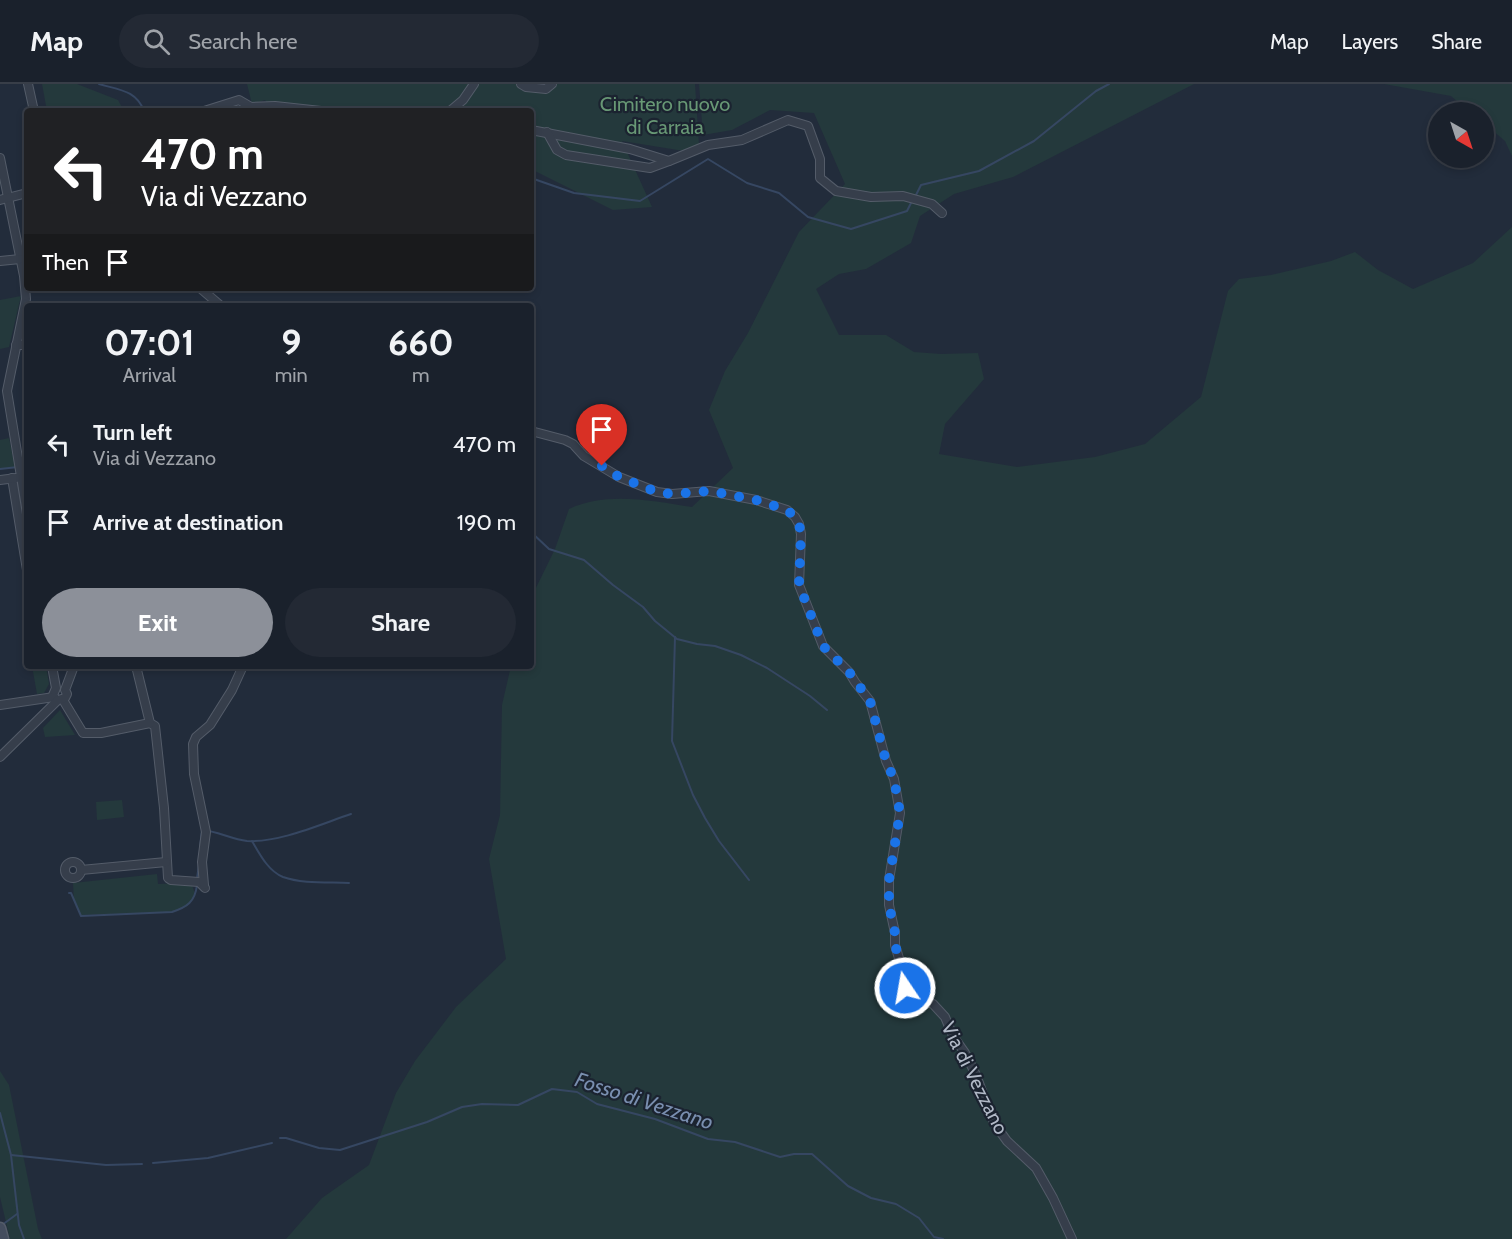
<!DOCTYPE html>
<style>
body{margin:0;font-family:Cabin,sans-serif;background:#232934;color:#f1f3f6;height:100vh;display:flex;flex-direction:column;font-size:22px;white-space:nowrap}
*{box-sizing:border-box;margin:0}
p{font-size:20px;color:#9fa3a9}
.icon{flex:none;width:33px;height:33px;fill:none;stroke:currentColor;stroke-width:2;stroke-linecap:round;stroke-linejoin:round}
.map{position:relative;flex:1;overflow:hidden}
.drawer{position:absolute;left:24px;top:219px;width:510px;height:366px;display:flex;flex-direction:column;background:#1a212c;border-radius:6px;box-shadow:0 3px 9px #0003,0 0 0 2px #383e48}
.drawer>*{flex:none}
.guide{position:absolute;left:24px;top:24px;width:510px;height:183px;border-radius:6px;box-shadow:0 3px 9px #0003,0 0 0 2px #383e48;background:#202124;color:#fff;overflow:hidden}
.needle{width:39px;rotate:141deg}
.buttons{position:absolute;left:1428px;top:18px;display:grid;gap:12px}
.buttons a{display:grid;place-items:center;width:66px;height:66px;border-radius:50%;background:#1a212c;box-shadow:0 3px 9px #0003,0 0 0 2px #383e48;font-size:30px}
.pin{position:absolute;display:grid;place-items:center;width:51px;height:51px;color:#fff;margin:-62px -26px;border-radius:50% 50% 50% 0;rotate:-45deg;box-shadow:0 0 6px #0007}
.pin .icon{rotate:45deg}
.me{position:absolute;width:66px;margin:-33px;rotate:348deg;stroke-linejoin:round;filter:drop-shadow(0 0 4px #0008)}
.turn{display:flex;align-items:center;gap:21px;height:126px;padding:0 18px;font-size:27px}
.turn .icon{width:78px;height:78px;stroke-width:2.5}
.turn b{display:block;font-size:42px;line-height:51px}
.then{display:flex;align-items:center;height:57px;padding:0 18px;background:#0003;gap:12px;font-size:22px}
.eta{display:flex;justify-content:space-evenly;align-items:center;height:102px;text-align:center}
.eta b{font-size:36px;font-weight:800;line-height:42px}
.primary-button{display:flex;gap:12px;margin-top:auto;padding:12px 18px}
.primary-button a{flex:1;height:69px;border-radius:36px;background:#8c9099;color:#fff;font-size:24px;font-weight:800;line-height:69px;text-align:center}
.primary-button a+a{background:#232934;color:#f1f3f6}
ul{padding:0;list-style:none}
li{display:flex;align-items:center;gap:18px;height:78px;padding:0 18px}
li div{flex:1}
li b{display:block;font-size:22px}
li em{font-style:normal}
header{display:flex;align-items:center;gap:36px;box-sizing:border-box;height:84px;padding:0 30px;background:#1a212c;border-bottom:2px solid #383e48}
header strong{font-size:28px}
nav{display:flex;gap:33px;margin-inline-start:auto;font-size:21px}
.search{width:420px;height:54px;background:#232934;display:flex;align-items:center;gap:15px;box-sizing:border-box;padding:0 21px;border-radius:33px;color:#9fa3a9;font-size:22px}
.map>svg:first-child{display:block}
</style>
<header>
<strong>Map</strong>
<div class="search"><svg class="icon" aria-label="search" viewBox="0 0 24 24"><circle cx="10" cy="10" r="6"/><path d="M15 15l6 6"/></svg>Search here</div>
<nav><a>Map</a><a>Layers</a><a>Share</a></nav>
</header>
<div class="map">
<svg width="1512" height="1155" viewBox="0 0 1512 1155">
<rect width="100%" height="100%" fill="#222c3b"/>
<g fill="#24393c">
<polygon points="42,0 77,0 118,16 124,27 47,27"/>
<polygon points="247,0 695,0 699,61 684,67 622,57 652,123 613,126 531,85 531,27 273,27 265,16 252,20"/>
<path d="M699,0h495l-181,93 -59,17 -34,22 -9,27 -45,26 -27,5 -23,15 23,46h47l28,17 27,2 37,-1 6,26 -39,45 -6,30 78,13 78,-10 50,-13 56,-47 27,-106 11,-12 32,-4 60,-14 24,-9 23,18 35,19 60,-26 39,-36v1012h-1226l36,-41 47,-33 27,-72 19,-32 41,-54 50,-48 -17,-100 11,-44 2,-110 9,-39h20v-68l24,-49 14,-40c38,-18 83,-8 123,-2l41,-39 -24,-58 16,-39 23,-38 51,-101 46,-48 -31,-71 -44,-3 -38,20 -29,5z"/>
<polygon points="1384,0 1512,0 1512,72 1505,57 1484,39 1484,28 1470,28 1451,12"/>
<polygon points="21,212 9,263 0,265 0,216"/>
<polygon points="9,354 15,383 0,385 0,356"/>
<polygon points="32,582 46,582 49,600 44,609 37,610"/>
<polygon points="60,626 75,651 45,653 43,644"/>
<polygon points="122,716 124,733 97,736 96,718"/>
<polygon points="157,790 158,800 183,799 192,801 195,810 192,817 186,823 172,828 81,831 74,818 73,799"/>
<polygon points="0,987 9,1001 38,1145 42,1155 10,1155 0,1113"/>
</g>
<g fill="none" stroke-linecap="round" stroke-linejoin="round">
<g stroke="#364762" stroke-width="2">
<path d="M99,0c20,6 37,6 45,27"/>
<polyline points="531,94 574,109 640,117 708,75 747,99 779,109 808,133 851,145 907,127 911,119"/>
<polyline points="916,111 921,101 979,87 1034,57 1096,7 1109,0"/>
<polyline points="0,385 27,382"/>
<polyline points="531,448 549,465 584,476 613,501 643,523 655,537 677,555 697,560 715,562 741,571 767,584 810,612 827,626"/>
<polyline points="675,553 672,657 693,711 705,734 719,757 749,796"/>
<path d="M252,757c7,12 16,30 31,36 19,7 46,5 66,6"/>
<path d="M200,763l2,-17c15,1 29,9 45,11 32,2 74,-17 104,-27"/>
<polyline points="197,795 199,780"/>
<path d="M69,809h2l10,23 91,-4c15,-5 23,-10 25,-27"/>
<polyline points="0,1029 11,1071 19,1141 24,1155"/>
<polyline points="280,1054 286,1054 319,1064 340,1066 427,1038 462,1023 482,1020 518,1021 552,1005 577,1008 597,1020 655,1035 708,1055 735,1058 780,1073 794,1070 812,1070 848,1102 871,1114 896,1120 919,1134 934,1153 943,1155"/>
<polyline points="11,1071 106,1081 142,1080"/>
<polyline points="153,1079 208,1074 272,1059"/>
<polyline points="2,1141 17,1130"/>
</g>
<g stroke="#545c69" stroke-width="10">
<g id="minor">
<polyline points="28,0 34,27"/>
<polyline points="521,0 526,3 546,5 552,0"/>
<polyline points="204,27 239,16 251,23 275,22 321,27"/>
<polyline points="450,27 463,16 474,0"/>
<polyline points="531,46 630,65 669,77 708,61 742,56 788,36 808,42 820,75 820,94 836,107 871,113 903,112 932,120 942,129"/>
<polyline points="547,48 557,66 566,71 650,84 669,77"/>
<polyline points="0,74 24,192 26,215 7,307 27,429"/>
<polyline points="0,116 27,109"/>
<polyline points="0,177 20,175"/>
<polyline points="200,204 221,222"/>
<polyline points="16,261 27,261"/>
<polyline points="531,347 565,356 573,360 584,372 619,393 657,408 672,410 709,407 756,416 787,426 795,433 799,440 801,450 799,501 816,544 823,562 849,588 855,598 870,617 886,677 894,695 900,729 889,796 889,821 895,849 895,861 904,891 905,911 909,914 925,917 933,920 945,933 953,952 965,969 976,991 994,1039 1007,1057 1036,1084 1053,1114 1072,1155"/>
<polyline points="12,394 27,486"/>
<polyline points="0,396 16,394"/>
<polyline points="52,582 56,604 53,611 56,616"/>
<polyline points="136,582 150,639 155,642 164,724 168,794 171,796 199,798 205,804"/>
<polyline points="63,616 83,649 101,649 150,639"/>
<polyline points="0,621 54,613"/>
<polyline points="0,673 58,616 65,614 67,610 65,606 74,582"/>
<circle cx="73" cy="786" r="8"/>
<polyline points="81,786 166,778"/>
<polyline points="204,801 202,778 206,748 194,690 193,660 196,653 210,641 232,606 243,582"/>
</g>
</g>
<g stroke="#545c69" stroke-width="13">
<polyline id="secondary" points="0,1144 3,1155"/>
</g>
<use href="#minor" stroke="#363e4b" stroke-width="8"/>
<use href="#secondary" stroke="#444d5e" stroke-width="10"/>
</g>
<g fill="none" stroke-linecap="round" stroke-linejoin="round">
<polyline stroke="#1a73e8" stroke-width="10" stroke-dasharray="0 18" points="602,382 619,393 657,408 672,410 710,407 756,416 787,426 795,433 799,440 801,450 799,501 816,544 823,562 849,588 870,617 886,677 894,695 900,729 889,796 889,821 895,849 895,861 904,891 905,904"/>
</g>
<g text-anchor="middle" stroke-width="4.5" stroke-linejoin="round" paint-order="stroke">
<g font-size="20" fill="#689875" stroke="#1b2330">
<text x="665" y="27">Cimitero nuovo<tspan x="665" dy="23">di Carraia</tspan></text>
</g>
<g font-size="20" fill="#b1b9c7" stroke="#1b2330">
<text transform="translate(975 994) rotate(63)" y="7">Via di Vezzano</text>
</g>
<g font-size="21" font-style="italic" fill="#798eaf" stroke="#1b2330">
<text transform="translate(644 1017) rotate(18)" y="7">Fosso di Vezzano</text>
</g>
</g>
</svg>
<div class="buttons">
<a><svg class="needle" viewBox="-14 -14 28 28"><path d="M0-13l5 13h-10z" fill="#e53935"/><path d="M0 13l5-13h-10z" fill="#9fa3a9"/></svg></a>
</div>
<div class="pin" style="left:602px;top:382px;background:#d93025"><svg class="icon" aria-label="arrive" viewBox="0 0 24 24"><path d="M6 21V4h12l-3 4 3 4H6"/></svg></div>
<svg class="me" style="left:905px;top:904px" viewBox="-20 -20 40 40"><circle r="17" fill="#1a73e8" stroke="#fff" stroke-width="3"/><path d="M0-11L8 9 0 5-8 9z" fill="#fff"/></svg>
<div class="guide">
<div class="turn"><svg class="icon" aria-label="left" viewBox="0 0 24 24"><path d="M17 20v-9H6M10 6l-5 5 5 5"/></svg><div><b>470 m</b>Via di Vezzano</div></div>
<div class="then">Then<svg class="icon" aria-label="arrive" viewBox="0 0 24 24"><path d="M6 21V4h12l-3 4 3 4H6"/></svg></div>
</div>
<section class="drawer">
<div class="eta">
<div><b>07:01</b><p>Arrival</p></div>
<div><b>9</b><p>min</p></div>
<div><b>660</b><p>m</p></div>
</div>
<ul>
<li><svg class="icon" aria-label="left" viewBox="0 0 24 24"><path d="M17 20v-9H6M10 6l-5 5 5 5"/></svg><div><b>Turn left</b><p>Via di Vezzano</p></div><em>470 m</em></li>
<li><svg class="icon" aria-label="arrive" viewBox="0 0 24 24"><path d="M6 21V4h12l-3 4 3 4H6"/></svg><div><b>Arrive at destination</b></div><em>190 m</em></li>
</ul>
<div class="primary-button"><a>Exit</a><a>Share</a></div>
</section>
</div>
